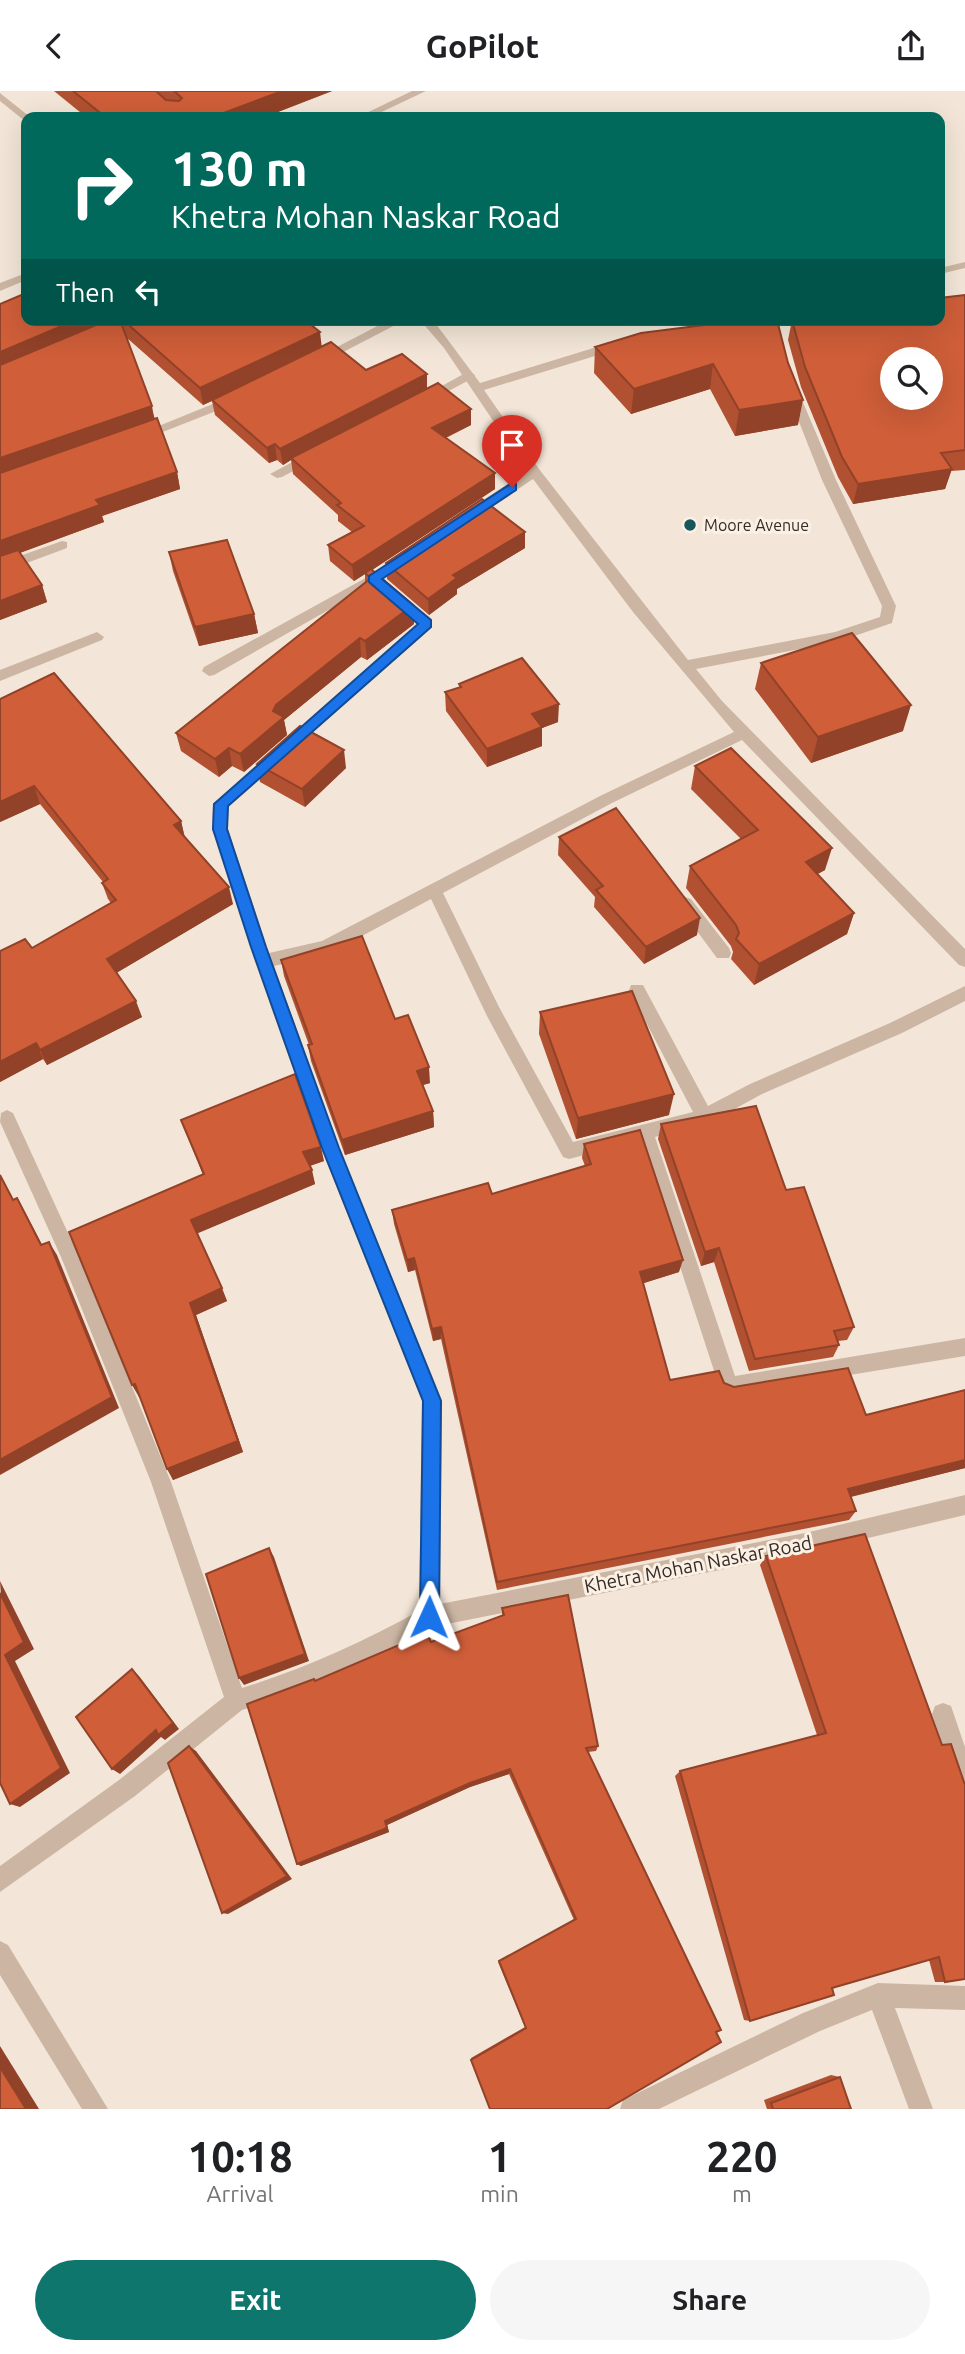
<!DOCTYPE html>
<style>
body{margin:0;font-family:Ubuntu,sans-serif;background:#f6f6f6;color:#202124;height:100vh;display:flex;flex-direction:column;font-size:26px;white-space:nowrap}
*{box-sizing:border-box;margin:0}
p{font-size:23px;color:#757577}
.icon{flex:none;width:38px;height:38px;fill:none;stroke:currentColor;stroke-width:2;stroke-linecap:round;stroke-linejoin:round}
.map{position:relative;height:2018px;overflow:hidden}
.panel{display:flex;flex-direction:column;background:#fff;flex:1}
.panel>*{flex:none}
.guide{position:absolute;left:21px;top:21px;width:924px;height:214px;border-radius:14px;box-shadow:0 7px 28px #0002;background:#00695c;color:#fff;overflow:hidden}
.tools{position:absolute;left:880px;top:256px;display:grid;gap:14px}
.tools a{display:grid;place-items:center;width:63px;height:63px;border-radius:50%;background:#fff;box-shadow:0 7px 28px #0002;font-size:35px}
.pin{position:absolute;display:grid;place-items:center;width:60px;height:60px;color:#fff;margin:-72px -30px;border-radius:50% 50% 50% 0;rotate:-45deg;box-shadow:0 0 7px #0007}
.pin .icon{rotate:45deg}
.me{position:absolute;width:77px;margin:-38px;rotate:1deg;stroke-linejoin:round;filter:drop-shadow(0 0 5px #0008)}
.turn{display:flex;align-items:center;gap:24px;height:147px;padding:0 35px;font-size:32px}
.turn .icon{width:91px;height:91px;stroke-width:2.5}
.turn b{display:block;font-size:49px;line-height:60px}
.then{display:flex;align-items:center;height:66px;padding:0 35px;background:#0003;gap:14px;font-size:26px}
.eta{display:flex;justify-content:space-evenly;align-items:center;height:119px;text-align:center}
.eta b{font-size:42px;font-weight:700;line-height:49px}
.button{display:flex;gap:14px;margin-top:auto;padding:14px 35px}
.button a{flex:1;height:80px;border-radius:42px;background:#0f766e;color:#fff;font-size:28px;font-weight:700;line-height:80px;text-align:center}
.button a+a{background:#f6f6f6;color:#202124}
header{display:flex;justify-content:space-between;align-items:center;height:91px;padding:0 35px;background:#fff;font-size:32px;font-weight:700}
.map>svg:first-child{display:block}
</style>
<header><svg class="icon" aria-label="back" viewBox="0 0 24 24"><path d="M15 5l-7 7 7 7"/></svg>GoPilot<svg class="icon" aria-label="share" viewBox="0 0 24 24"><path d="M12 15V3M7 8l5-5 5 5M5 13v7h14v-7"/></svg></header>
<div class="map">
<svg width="965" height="2018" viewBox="0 0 965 2018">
<rect width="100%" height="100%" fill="#f3e6d8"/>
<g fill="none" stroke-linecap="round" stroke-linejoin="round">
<g fill="#ccb6a3" fill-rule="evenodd">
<polygon points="469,280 475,284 473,287 428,311 420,311 418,308"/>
<polygon points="311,361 316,362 316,368 282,386 277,387 270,383"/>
<polygon points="62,450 67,451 67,457 0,482 0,472"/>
<polygon points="380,479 387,484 385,487 214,584 209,585 202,580 204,576"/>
<polygon points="97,541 104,546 102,549 0,590 0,579"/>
<polygon points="685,806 691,808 729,857 731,862 729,867 717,867 679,816 677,812 679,808"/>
<polygon points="943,1612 951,1615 965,1656 965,1700 957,1697 932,1623 935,1615"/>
</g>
<g fill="#ccb6a3" fill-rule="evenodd">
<polygon points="0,2 30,26 26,26 26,31 0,10"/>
<polygon points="965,171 965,177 940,183 940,177"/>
<polygon points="389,229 405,229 324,271 314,268"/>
<path d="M420,229h13l47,63 133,-41h8v6l-137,42 55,79 149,191 147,-28 45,-15 2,-11 -60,-126 -36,-91 2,-3h8l40,94 60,126 -4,17 -55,19 -141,27 26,32 243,248v18l-6,-2 -217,-225 -130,63 -169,90 56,114 74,135 120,-30 -64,-122 2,-5h12l65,121 42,-22 140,-61 75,-37v15l-63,32 -140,61 -51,28 -56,15 80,239 230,-38v18l-236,39 -7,-2 -3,-7 -80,-245 -70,18 -6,-2 -76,-141 -56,-117 -99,53 -58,14 65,182 103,252 -2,204 365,-71 160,-38v20l-160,38 -373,74 -29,17 -115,51 -46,15 -107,86 -135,96v-26l119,-86 105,-83 -73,-215 -90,-225 -61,-135 1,-9 6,-3 6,3 66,144 92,225 71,206c61,-19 121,-46 177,-77l3,-211 -101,-252 -109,-319 1,-25 205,-180 -51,-45 39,-27 7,5 -2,3 -28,19 49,42v6l-203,179 -1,23 41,124 53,-12 280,-146 132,-63 -101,-120 -100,-133 -61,41h-10v-6l65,-43 -83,-123z"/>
<polygon points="716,229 785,229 779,233 720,236 689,242 683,238"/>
<polygon points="235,304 239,305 239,311 145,348 140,349 134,345"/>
<polygon points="0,1850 8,1854 108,2018 82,2018 0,1884"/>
<polygon points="878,1892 965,1895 965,1919 895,1917 933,2018 909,2018 872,1919 820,1940 659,2018 620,2018 623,2009 803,1922"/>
</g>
<g fill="#ccb6a3" fill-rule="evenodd">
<polygon points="412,0 426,0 371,26 358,26"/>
<polygon points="26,182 26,189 0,200 0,192"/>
</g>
</g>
<g fill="#b25131">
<polygon points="54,0 332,0 265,26 86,26"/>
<polygon points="965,204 965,379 951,380 945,398 853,413 838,386 801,296 788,249 792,229"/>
<polygon points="26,229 305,229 321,256 366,279 427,283 427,297 471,318 471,334 446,347 495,382 495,398 372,479 413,514 414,533 367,569 361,566 284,629 287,644 244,681 232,675 219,686 181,660 176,642 365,491 365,483 354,490 330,470 328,454 352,441 338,430 338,424 293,383 291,369 283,374 277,369 269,372 215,324 212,310 203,314 127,247 155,328 177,381 180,398 102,425 104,431 20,462 42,494 47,511 0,529"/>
<polygon points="744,229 798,334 735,345 710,298 631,323 594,282 595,256"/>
<polygon points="525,441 525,457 457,498 457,503 429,524 387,488 386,472"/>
<polygon points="169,461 254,523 258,542 199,555 173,480"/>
<polygon points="761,572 903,640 811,672 755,598"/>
<polygon points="459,593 558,631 542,637 542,655 487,676 446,620 445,601 460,596"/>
<polygon points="0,608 181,730 185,747 233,813 116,882 142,926 47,974 43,968 0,991 0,860 32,857 111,812 108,808 102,792 103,791 40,713 0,731"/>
<polygon points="257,673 346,677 305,716 260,691"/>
<polygon points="695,675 825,779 817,783 854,822 847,843 754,894 731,868 733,861 731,855 686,797 690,775 741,748 691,698"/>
<polygon points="559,746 697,844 644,873 594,816 595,806 558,764"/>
<polygon points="281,869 395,928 430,992 423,994 433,1020 434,1036 345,1064 311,970 308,954 309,954 284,885"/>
<polygon points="540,921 669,1024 576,1048 539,943"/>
<polygon points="181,1029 324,1070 310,1075 315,1093 197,1142 227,1210 196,1224 243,1361 173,1389 140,1306 139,1306 203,1084"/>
<polygon points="661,1033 786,1099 854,1236 847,1249 838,1250 839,1254 833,1266 749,1280 714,1171 701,1175 658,1048"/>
<polygon points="584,1053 679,1181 643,1192 670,1289 724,1292 734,1296 866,1324 965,1299 965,1377 851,1406 856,1420 849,1429 497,1499 441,1248 433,1250 415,1179 408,1181 394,1133 392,1119 492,1103 585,1075 582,1067"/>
<polygon points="865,1443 945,1891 935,1891 929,1869 832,1897 750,1930 744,1929 675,1685 680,1680 817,1644 760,1474 766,1465"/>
<polygon points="502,1517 598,1655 596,1660 588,1661 721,1939 471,1969 471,1967 525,1936 498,1871 574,1829 509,1683 470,1696 387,1734 389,1741 301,1775 297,1773 315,1590 431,1551 502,1525"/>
<polygon points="831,1984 840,1986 851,2018 767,2018 764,2009"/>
</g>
<g fill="#914228">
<polygon points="282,0 332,0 265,26 213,26"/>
<polygon points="76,229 120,229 0,280 0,261"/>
<polygon points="320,241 322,258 203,314 200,297"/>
<polygon points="713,273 710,298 631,323 634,298"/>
<polygon points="427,283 427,299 291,367 291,369 283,374 280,358"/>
<polygon points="803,309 798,334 735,345 739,319"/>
<polygon points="152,315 155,332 0,386 0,367"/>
<polygon points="471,318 471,334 432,353 432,337"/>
<polygon points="275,353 277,369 269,372 267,357"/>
<polygon points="952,378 945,398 853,413 858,393"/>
<polygon points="177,381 180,398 102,425 104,431 0,469 0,450 96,409"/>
<polygon points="495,382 495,398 366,483 365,482 365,483 354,490 352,474"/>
<polygon points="525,441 525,457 457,498 457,503 429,524 428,508 453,484"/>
<polygon points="42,494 47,511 0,529 0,510"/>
<polygon points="413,514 414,533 367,569 365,550"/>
<polygon points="254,523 258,542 199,555 195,536"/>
<polygon points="360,547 361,566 284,629 287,644 244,681 240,663 276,614"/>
<polygon points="559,613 558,631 542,637 542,655 487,676 487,658 532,623"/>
<polygon points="911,614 903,640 811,672 818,646"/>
<polygon points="229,657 232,675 219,686 215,668"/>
<polygon points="344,659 346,677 305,716 302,698"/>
<polygon points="34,695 40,713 0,731 0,711"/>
<polygon points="181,730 185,748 174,734"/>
<polygon points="832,757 825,779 800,793 806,771"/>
<polygon points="229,796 233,813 113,884 107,868"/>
<polygon points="854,822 847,843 754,894 759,873"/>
<polygon points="700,827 697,844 644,873 646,856"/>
<polygon points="136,910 142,926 47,974 40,959"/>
<polygon points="36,952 43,968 0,991 0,971"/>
<polygon points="429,976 430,992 419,995 417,980"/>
<polygon points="674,1003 669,1024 576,1048 578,1027"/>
<polygon points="433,1020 434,1036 345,1064 342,1049"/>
<polygon points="321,1056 324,1070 306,1076 303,1061"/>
<polygon points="312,1079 315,1093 196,1143 191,1129"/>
<polygon points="17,1107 25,1121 49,1167 41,1154"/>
<polygon points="49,1151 57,1164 119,1317 0,1384 0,1369"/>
<polygon points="719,1157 714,1171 701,1175 705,1161"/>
<polygon points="414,1167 415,1179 408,1181 407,1169"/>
<polygon points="683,1169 679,1181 638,1194 640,1181"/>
<polygon points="222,1197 227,1210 196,1224 243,1361 173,1389 167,1378 190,1212"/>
<polygon points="441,1236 441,1248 433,1250 432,1238"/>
<polygon points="135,1293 142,1304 139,1306 132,1294"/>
<polygon points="965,1369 965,1377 841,1408 848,1398"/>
<polygon points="269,1457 274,1466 309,1570 244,1594 239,1587"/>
<polygon points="0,1490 34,1558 15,1570 70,1682 20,1716 10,1713 5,1564"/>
<polygon points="132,1578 139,1585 179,1638 165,1649 161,1646 120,1683 112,1678"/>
<polygon points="189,1655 196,1660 292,1788 228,1823 222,1822"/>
<polygon points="510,1678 509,1683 470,1696 387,1734 389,1741 301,1775 297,1773 385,1730 470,1692"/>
<polygon points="0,1955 39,2018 26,2018 0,1976"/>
</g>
<g fill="#cf5e39" stroke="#914228" stroke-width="2" fill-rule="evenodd">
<polygon points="73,0 156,0 166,9 179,10 182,7 174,0 282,0 213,26 98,26 94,23 99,21"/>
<polygon points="26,202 26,229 76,229 0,261 0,213"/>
<path d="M965,204v155l-24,3 11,16 -94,15 -16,-27 -37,-90 -13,-47h148v-22zM892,268h39v38h-39z"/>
<polygon points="108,229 120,229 152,315 0,367 0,274"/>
<polygon points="123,229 305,229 320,241 200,297"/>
<polygon points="744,229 777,229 788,272 803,309 739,319 713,273 634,298 595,256 641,242"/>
<polygon points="331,251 366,279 402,263 427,283 280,358 275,353 267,357 212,309"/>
<polygon points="438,292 471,318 432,337 495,382 352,474 328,454 364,435 337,414 341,412 291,367"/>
<polygon points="157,327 177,381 96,409 100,414 0,450 0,382"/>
<polygon points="482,408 525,441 453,484 457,487 428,508 386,472"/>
<polygon points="227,449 254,523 195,536 169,461"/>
<polygon points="18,459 42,494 0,510 0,465"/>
<polygon points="371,478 413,514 365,550 360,547 276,614 273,620 284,626 240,663 229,657 215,668 176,642 371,487 365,482"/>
<polygon points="852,542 911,614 818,646 761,572"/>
<polygon points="522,567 559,613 532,623 542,636 487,658 445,601 461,596 459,593"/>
<polygon points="54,582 181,730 174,734 229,796 107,868 136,910 40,959 36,952 0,971 0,860 25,848 32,857 116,809 102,792 108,788 34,695 0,711 0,608"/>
<polygon points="300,635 344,659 302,698 257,673"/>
<polygon points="731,657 832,757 806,771 854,822 759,873 736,848 739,842 736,834 690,775 758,739 695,675"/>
<polygon points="616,717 700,827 646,856 596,799 603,795 559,746"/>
<polygon points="362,845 395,928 408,924 429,976 417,980 433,1020 342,1049 308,954 312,953 281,869"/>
<polygon points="632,900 674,1003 578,1027 540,921"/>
<polygon points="295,983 321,1056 303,1061 312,1079 191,1129 222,1197 190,1212 238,1350 167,1378 135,1293 132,1294 69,1141 204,1083 181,1029"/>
<polygon points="756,1015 786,1099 804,1096 854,1236 834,1240 839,1254 755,1268 719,1157 705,1161 661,1033"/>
<polygon points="640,1039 683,1169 640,1181 670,1289 719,1280 724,1292 734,1296 848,1277 866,1324 965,1299 965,1369 848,1398 856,1420 497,1491 441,1236 432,1238 414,1167 407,1169 392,1119 488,1092 492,1103 591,1073 584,1053"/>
<polygon points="0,1084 13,1109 17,1107 41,1154 49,1151 112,1306 0,1369"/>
<polygon points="865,1443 942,1654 951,1653 965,1694 965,1888 945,1891 939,1866 832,1897 834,1904 750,1930 680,1680 826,1642 766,1465"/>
<polygon points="269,1457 305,1563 239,1587 206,1483"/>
<polygon points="0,1502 24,1551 5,1564 61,1677 10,1713 0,1692"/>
<polygon points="568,1504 598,1655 586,1657 721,1939 716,1941 721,1951 607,2018 490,2018 471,1969 526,1937 499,1870 576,1828 510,1678 470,1692 385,1730 387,1737 297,1773 247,1613 314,1588 315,1590 427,1542 431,1551 504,1524 502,1517"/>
<polygon points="132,1578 173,1632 158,1644 156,1639 112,1678 76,1626"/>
<polygon points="189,1655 287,1785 222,1822 168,1672"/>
<polygon points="0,1976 26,2018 0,2018"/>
<polygon points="840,1986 851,2018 773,2018 771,2012"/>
</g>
<polygon fill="#1a73e8" stroke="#114b97" stroke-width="2" points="512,392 516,393 516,399 382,488 431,529 431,536 228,715 227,738 266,856 339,1057 441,1310 439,1526 436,1533 429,1536 422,1533 420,1526 423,1310 322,1057 251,856 213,738 214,713 418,533 369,491 369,485"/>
<circle fill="#18565b" stroke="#fbf0e4" stroke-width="2.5" cx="690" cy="434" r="7"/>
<g text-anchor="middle" stroke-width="6" stroke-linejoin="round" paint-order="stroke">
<g font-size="16" fill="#362b26" stroke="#fbf0e4" text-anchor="start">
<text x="704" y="440">Moore Avenue</text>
</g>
<g font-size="19" fill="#362b26" stroke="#fbf0e4">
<text transform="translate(698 1473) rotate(-11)" y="7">Khetra Mohan Naskar Road</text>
</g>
</g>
</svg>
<div class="tools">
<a><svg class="icon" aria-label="search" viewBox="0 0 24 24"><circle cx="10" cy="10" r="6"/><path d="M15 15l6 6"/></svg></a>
</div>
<div class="pin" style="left:512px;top:396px;background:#d93025"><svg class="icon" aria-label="arrive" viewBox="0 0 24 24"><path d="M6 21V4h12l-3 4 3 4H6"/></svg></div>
<svg class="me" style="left:429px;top:1526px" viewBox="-20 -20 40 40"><path d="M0-17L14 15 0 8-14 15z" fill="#1a73e8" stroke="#fff" stroke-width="4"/></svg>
<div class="guide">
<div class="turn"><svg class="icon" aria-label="right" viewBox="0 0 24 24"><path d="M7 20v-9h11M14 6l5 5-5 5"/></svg><div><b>130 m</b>Khetra Mohan Naskar Road</div></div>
<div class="then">Then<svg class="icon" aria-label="left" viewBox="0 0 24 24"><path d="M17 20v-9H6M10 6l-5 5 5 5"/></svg></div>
</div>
</div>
<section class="panel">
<div class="eta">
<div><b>10:18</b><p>Arrival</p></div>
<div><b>1</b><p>min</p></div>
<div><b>220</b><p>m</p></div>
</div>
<div class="button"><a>Exit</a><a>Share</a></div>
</section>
